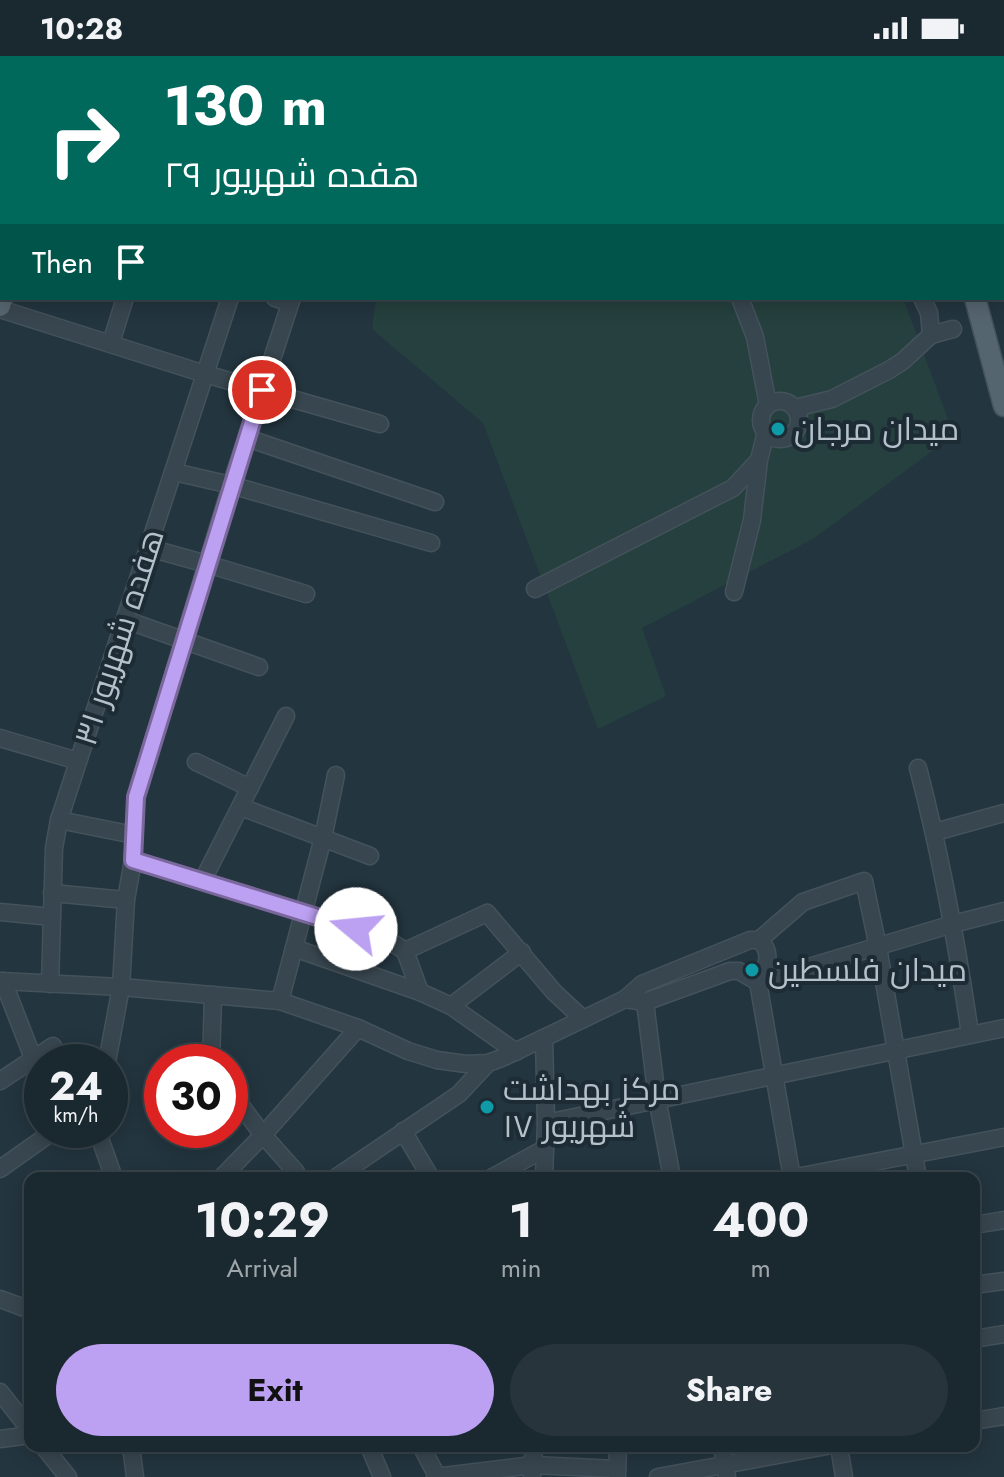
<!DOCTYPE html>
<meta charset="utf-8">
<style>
body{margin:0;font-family:Jost,Cairo,sans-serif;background:#27343b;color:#f1f3f6;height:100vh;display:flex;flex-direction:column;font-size:30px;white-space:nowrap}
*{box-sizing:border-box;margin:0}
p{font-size:26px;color:#9fa6aa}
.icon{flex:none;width:44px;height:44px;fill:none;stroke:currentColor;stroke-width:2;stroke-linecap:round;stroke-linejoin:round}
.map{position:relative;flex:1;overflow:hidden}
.sheet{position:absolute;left:24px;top:1116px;width:956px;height:280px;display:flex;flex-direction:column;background:#1a282f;border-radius:16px;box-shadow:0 4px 20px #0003,0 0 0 2px #38444b}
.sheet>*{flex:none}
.top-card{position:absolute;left:0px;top:0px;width:1004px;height:244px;box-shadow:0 4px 20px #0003,0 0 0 2px #38444b;background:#00695c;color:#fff;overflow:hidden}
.speed{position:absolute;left:24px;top:988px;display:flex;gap:16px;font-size:40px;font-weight:700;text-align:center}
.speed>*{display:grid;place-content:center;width:104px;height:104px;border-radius:50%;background:#1a282f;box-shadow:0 4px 20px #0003,0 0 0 2px #38444b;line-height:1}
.speed small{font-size:20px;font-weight:400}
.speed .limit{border:12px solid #d22;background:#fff;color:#111}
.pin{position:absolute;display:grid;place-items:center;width:68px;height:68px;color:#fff;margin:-34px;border:4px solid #fff;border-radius:50%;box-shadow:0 2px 8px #0007}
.me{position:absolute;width:88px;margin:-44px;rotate:287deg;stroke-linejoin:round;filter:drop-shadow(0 0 6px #0008)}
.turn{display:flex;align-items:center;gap:28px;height:168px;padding:0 32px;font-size:36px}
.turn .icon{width:104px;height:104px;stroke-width:2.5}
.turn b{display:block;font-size:56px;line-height:68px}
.then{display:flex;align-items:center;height:76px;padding:0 32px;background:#0003;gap:16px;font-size:30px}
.eta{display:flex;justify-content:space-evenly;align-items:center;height:136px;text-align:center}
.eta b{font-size:48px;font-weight:700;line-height:56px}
.button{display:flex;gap:16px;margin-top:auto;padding:16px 32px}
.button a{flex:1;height:92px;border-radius:48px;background:#bca0f2;color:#111;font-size:32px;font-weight:700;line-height:92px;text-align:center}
.button a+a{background:#27343b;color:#f1f3f6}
.status{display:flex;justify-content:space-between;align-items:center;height:56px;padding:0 40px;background:#1a282f;direction:ltr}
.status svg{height:22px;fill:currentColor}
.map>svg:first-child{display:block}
</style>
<div class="status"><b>10:28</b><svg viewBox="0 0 49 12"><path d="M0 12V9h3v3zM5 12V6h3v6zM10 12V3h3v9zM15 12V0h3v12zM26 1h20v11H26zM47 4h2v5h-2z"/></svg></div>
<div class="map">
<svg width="1004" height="1421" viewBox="0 0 1004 1421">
<rect width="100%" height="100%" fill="#23353f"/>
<g fill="#25403e">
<polygon points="20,0 488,0 486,2 21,2"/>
<polygon points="376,242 903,242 954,379 813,483 642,572 666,640 598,673 483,367 372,273"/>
</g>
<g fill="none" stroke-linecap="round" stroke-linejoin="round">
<g stroke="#44525b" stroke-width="19">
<g id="minor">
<polyline points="664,0 666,2"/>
<polyline points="823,0 824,2"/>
<polyline points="502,2 503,0"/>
<polyline points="275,242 290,247"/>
<polyline points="740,242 755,281 768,349"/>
<polyline points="0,253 205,318 380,368"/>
<polyline points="931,279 953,273"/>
<polyline points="111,287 125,242"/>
<circle cx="780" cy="364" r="19"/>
<polyline points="795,352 832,343 889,314 903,305 931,279 929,257 922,242"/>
<polyline points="247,382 435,446"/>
<polyline points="174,416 231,429 431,487"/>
<polyline points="149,492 207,508 306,538"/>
<polyline points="535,533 733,432 759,404"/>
<polyline points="734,536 752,464 759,404 766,376"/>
<polyline points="126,564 259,611"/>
<polyline points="0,682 78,705"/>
<polyline points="196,706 250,732"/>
<path d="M918,712c23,88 39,176 52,266"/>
<polyline points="241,751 370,800"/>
<polyline points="59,764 134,779"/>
<polyline points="935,776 1004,757"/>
<polyline points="133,804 382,880 405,895 420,936"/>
<polyline points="203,824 286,660"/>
<polyline points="52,837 126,844"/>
<polyline points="0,856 52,861"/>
<path d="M750,884h9c15,13 7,28 -1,42l-19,-11h-9l-85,31 -20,-3 17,-15z"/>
<polyline points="759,884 803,846 864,825 878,891 918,1122"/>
<polyline points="294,892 420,936 451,950 516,996"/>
<polyline points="405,895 487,857 554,936 583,963"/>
<polyline points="0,925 121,931 280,945 358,972 408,995 437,1004 466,1008 488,1007 502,1002 625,943"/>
<polyline points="3,925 33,1002"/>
<polyline points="50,928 54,792 59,764 230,242"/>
<polyline points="280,945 323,782 336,719"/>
<polyline points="645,946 657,1042 672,1122"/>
<polyline points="451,950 522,896"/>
<polyline points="107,1006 121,931 126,844 133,804 136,741 231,429 292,242"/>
<polyline points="211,1006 213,939"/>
<polyline points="0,1025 53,990"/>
<polyline points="230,1035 263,1079 296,1116"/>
<polyline points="546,1067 1004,972"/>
<polyline points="82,1074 86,1074"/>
<polyline points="97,1074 114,1122"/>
<polyline points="403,1075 431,1122"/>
<polyline points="0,1113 55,1074"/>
<polyline points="221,1122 263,1079 358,972"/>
<polyline points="335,1122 459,1038 488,1007"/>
<polyline points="491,1122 544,1093"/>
<polyline points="544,1122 546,1067 544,982"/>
<polyline points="791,1122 1004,1081"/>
<polyline points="792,1122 758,926 953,868 1004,855"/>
<polyline points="974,1169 1004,1164"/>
<polyline points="974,1229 1004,1225"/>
<polyline points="0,1243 30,1254"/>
<polyline points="974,1283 1004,1278"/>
<polyline points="0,1336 30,1374"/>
<polyline points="974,1365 1004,1360"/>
<polyline points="0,1383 30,1379"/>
<polyline points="43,1390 68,1421"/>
<polyline points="131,1390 135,1421"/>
<polyline points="369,1390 382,1421"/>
<polyline points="421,1390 437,1420"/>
<polyline points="722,1390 727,1421"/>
<polyline points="839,1390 844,1421"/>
<polyline points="617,1420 618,1390"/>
<polyline points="435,1421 533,1409 617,1413"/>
<polyline points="532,1421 534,1390"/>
<polyline points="658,1421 827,1390"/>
</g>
</g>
<g stroke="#44525b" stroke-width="23">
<g id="major">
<polyline points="5,0 6,2"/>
<polyline points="910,0 911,2"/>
<polyline points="964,0 965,2"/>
<polyline points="0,56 2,63"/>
<polyline points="0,142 2,127"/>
<polyline points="1002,142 1004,150"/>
<polyline points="975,242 1004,350"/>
<polyline points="0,250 2,242"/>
</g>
</g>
<use href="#minor" stroke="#38464f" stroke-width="16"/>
<use href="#major" stroke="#55656f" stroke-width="20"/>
</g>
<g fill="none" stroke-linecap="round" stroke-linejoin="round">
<g stroke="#7a689d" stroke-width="20">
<polyline id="route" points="262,334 136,741 133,804 356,873"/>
</g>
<use href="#route" stroke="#bca0f2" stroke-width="14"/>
</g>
<g fill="#0f9aa8" stroke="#1c2b34" stroke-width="3">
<circle cx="778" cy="373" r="8"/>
<circle cx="752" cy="914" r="8"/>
<circle cx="487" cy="1051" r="8"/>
</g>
<g text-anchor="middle" stroke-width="8" stroke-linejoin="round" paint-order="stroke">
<g font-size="32" fill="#b4c1ca" stroke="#1c2b34" text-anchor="start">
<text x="794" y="384">میدان مرجان</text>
<text x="768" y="925">میدان فلسطین</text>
<text x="503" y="1044">مرکز بهداشت<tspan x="503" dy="37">۱۷ شهریور</tspan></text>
</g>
<g font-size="32" fill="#b4c1ca" stroke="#1c2b34">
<text transform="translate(119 581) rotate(-72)" y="11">هفده شهریور ۳۱</text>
</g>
</g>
</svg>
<div class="speed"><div>24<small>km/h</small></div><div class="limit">30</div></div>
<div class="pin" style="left:262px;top:334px;background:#d93025"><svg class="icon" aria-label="arrive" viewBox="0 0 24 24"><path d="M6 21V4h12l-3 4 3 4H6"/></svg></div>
<svg class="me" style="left:356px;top:873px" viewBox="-20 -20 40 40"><circle r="19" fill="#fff"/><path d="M0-13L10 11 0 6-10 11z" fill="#bca0f2"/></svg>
<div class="top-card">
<div class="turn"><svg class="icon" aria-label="right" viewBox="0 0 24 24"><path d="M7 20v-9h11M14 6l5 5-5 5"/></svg><div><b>130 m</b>هفده شهریور ۲۹</div></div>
<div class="then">Then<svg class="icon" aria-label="arrive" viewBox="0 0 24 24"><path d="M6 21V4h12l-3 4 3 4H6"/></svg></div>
</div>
<section class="sheet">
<div class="eta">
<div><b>10:29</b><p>Arrival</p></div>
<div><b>1</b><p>min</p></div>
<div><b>400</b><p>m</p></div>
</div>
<div class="button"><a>Exit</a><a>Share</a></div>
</section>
</div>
